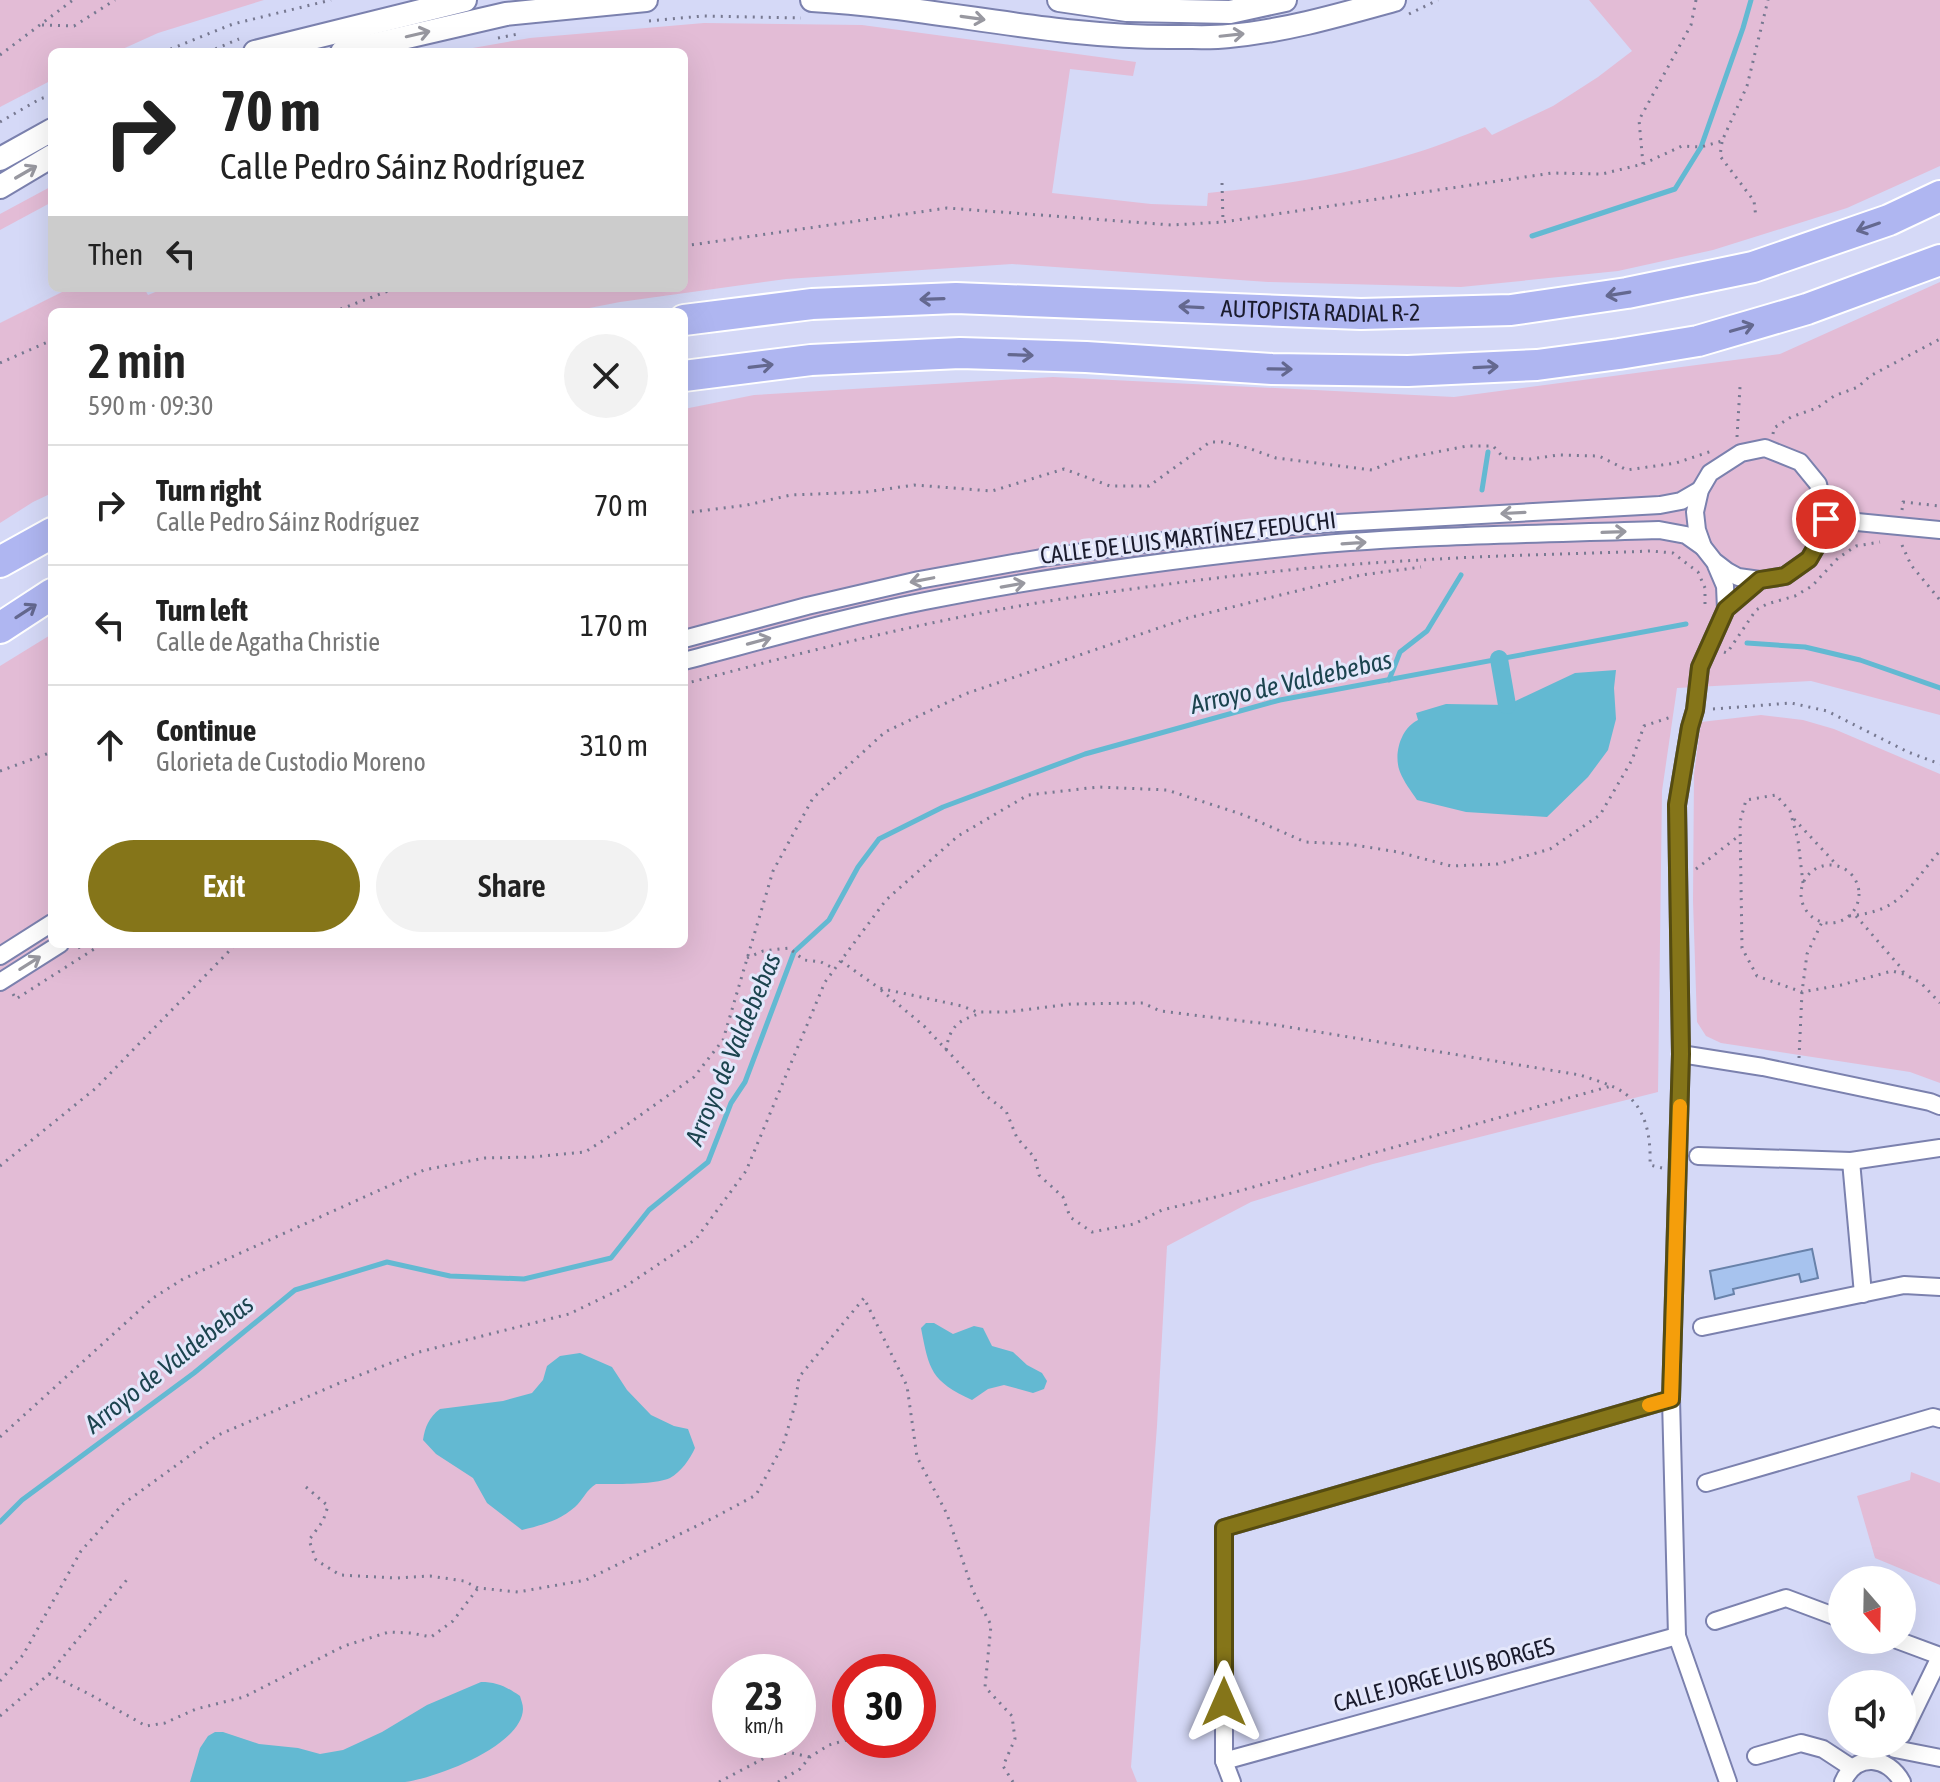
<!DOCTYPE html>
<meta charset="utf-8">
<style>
body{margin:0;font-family:"Asap Condensed",sans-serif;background:#f2f2f2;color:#222;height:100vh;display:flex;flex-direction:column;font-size:30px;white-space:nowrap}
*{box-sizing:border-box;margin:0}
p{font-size:26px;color:#767676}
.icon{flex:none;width:44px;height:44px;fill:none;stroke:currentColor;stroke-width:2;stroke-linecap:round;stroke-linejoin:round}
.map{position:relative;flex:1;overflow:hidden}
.drawer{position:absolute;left:48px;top:308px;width:640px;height:640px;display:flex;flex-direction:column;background:#fff;border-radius:12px;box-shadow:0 8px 32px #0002}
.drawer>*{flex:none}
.banner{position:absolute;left:48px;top:48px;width:640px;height:244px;border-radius:12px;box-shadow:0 8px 32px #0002;background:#fff;color:#222;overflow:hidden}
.needle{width:52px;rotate:160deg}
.tools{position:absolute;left:1828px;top:1566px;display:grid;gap:16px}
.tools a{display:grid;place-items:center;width:88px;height:88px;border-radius:50%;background:#fff;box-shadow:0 8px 32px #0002;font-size:40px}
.speed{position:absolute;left:712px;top:1654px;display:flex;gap:16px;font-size:40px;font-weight:700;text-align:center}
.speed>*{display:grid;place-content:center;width:104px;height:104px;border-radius:50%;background:#fff;box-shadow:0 8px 32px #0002;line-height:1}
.speed small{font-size:20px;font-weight:400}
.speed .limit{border:12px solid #d22;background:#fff;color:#111}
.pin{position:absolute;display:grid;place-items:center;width:68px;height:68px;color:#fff;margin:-34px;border:4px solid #fff;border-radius:50%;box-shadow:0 2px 8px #0007}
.me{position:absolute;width:88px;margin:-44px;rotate:0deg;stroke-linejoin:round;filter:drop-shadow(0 0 6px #0008)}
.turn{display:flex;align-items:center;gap:28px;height:168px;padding:0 40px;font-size:36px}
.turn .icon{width:104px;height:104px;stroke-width:2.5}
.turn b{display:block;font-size:56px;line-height:68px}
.then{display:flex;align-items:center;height:76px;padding:0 40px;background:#0003;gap:16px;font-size:30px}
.round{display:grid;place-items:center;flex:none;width:84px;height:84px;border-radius:42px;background:#f2f2f2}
.head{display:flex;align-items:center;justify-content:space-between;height:136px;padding:0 40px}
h1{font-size:48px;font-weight:600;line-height:60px}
.button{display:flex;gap:16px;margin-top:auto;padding:16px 40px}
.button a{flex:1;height:92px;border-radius:48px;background:#857519;color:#fff;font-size:32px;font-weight:600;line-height:92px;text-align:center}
.button a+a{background:#f2f2f2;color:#222}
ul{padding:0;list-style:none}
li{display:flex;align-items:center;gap:24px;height:120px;padding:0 40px;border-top:2px solid #e0e0e0}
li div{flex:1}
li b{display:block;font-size:30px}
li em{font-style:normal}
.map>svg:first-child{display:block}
</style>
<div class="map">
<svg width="1940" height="1782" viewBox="0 0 1940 1782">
<rect width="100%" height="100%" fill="#d5d9f7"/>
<g fill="#e3bcd6" fill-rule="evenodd">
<polygon points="0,0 264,0 158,33 116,52 52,52 52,80 0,107"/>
<path d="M1589,0h351v166l-93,42 -134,42 -95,21 -157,16 -193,-5 -256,-18 -226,15 -166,23 -51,10h-517v181l-19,9 -33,21v-200l70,-35h74l4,7 17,-7h519v-236h-234l80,-14 174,-15 158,2 274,37 -3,14 -63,-7 -18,124 99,11 56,2 1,-13c70,-7 139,-18 207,-40 24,-7 47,-17 70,-26l7,8 61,-29 45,-29 34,-26z"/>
<polygon points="52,186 52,202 0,230 0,214"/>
<path d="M1940,282v433l-129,-34 -134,7 -15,103 -4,301 -285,72 -122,38 -84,44 -10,180 -26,341 6,15h-1137v-1116l52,-32v310h632v-535l70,-14 299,-18 401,20 326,-43zM730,1672h68v68h-68zM850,1672h68v68h-68z"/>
<polygon points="1761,715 1803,720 1834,729 1940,774 1940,1083 1910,1072 1721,1043 1706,1036 1697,1022 1693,901 1694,774 1701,722"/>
<polygon points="1911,1472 1940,1483 1940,1585 1875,1558 1857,1496 1910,1480"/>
</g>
<g fill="#63b9d2">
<path d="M1616,670l-2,18 2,31 -8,31 -20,27 -41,40 -81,-5 -49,-12c-6,-9 -13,-18 -17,-28 -7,-18 1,-44 18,-52l-2,-7 30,-9 61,1 68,-32z"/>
<path d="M926,1323h8l19,11 21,-8 9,2 9,18 21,6 14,13 15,8 5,8 -3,8 -11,4 -29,-8 -16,4 -16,11c-41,-19 -43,-30 -51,-72z"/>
<path d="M580,1353l32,14 15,23 24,25 23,11 14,3 7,19c-5,11 -14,24 -25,30 -15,7 -56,6 -74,6 -10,6 -13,16 -21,23 -16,14 -33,18 -53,23l-35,-27 -14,-25 -37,-24 -13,-14c2,-13 6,-23 17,-31l63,-8 29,-8 11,-13 4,-14 13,-10z"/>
<path d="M481,1682c16,0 26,5 39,14 1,4 3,8 3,13 -1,37 -87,69 -118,73h-215l10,-34 8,-12 7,-4h8l36,12 39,4 22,6 23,-4 39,-18 45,-27z"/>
</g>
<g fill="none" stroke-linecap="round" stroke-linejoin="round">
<g stroke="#63b9d2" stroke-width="5">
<polyline points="1532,236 1675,189 1701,147 1743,28 1751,0"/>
<polyline points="1482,490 1488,452"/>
<polyline points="1747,643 1805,647 1860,660 1940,688"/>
<polyline points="1389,680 1400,652 1427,631 1461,575"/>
<polyline points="0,1522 22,1500 194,1373 295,1290 387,1262 450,1276 524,1279 611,1258 649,1210 708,1162 731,1103 745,1082 794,952 829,920 858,867 879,839 943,807 1085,754 1280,700 1686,624"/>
</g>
<polyline stroke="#63b9d2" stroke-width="18" points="1499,659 1507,705"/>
</g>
<polygon fill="#a7c3ee" stroke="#6882aa" stroke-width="2" points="1812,1249 1818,1278 1801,1282 1799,1274 1733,1289 1734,1294 1715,1299 1710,1271"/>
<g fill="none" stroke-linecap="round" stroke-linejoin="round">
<g stroke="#7b81ae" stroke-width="20">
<g id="street">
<polygon points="1765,448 1800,462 1818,484 1826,519 1824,533 1809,559 1785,576 1760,580 1738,577 1727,571 1714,561 1703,547 1697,530 1695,512 1700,490 1710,473 1741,453"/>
<polyline points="1826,519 1940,530"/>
<polyline points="1716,565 1725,586 1726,609"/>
<polyline points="684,639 807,606 919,580 1047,557 1179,539 1302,525 1660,505 1681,501 1700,490"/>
<path d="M684,661c80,-21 160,-44 241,-60 124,-25 251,-42 377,-55 118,-11 238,-12 357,-16l27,5 17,12"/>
<polyline points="0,956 52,923"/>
<polyline points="0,982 60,944"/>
<polyline points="1681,1054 1763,1067 1930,1102 1940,1106"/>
<polyline points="1698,1156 1851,1161 1940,1148"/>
<polyline points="1851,1161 1863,1294"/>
<polyline points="1702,1327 1904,1285 1940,1287"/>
<polyline points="1706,1483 1933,1417 1940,1419"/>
<polyline points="1715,1621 1786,1598 1842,1619"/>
<polyline points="1897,1640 1940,1656"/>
<polyline points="1902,1735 1940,1657"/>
<polyline points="1895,1749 1940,1758"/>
<polyline points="1756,1756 1801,1743 1823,1749 1852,1768"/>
<polyline points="1224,1761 1677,1636"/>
<polyline points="1232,1782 1224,1761 1224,1528 1671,1399"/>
<polyline points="1728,1782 1677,1636 1671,1399 1681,1054 1677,805 1690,727 1695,710 1700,667 1726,609 1760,580"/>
<path d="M1843,1782c13,-30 45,-26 59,0"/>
</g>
</g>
<g stroke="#7b81ae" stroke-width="26">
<g id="secondary">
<path d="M812,0c124,7 245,39 368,37 16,0 33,1 49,-1 56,-5 111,-21 165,-36"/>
<polyline points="1059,0 1127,10 1230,12 1285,0"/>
<polyline points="255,52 465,0"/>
<polyline points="342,52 506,14 646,0"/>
<polyline points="0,159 52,130"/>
<polyline points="0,187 52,156"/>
</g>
</g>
<g stroke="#fff" stroke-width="34">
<g id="highway">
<path id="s1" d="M684,320l128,-16 144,-6 405,16 150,-4 116,-17 126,-26 136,-47 51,-24"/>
<polyline points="684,376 811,360 960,353 1086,357 1272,369 1408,371 1537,365 1619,354 1698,341 1807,309 1940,260"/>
<polyline points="0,562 52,533"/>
<polyline points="0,628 52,594"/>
</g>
</g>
<g stroke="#777991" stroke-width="3" stroke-dasharray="2 6" stroke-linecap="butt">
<polyline points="1409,14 1438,0"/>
<polyline points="649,21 703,16 801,18"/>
<polyline points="42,25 74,26 115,0"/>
<polyline points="498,38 518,34"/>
<polyline points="163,52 233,24 331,0"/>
<polyline points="208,52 239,39"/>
<polyline points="0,55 73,0"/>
<polyline points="0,122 40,99 52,95"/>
<polyline points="1722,142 1720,156 1754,201 1756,218"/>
<polyline points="1643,164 1639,120 1691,25 1696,0"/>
<polyline points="1222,183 1223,222 1552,173 1602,174 1643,164 1682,146 1701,147 1722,141 1747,86 1768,0"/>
<polyline points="684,246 947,208 1172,225 1223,222"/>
<polyline points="333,312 396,288"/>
<polyline points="0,363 52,340"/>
<polyline points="1773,434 1774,428 1791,417 1817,408 1834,396 1858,387 1870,376 1940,339"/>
<polyline points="1737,437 1740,387"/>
<polyline points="1902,510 1903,502 1940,506"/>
<polyline points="684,513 747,505 791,495 866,492 914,485 992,491 1064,469 1110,486 1149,486 1210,442 1223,442 1248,448 1276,458 1372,470 1396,460 1467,446 1493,446 1504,458 1531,459 1558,455 1599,456 1627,470 1676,463 1712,451"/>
<polyline points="1902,545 1911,565 1940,600"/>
<polyline points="1724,652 1727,653 1756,610 1767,604 1795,596 1812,586 1838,558 1856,546 1880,542"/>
<path d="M684,684c123,-33 245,-64 371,-84 121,-18 244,-34 367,-40 76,-5 153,-6 229,-9l22,2 25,19 7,16v22"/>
<polyline points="1713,709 1791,703 1827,711 1908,752 1940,764"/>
<polyline points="0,771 52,752"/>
<polyline points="1794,819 1835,863"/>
<circle cx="1830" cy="894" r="29"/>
<polyline points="1696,869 1740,835"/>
<polyline points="1803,883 1798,840 1790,811 1776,795 1746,800 1740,822 1742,948 1757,976 1802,992 1841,985 1892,971 1904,974 1921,983 1940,1003"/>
<path d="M1849,916c54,-5 59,-29 91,-65"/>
<polyline points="1856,916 1902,969 1904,974"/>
<polyline points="78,948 85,944"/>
<polyline points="747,958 763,951 789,948 804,960 821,962 835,969"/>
<path d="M841,961l38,27 83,18 15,6h30l64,-8 72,-1 17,8 116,14 304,50c12,4 25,8 36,13 30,15 35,47 34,77l12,3"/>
<polyline points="881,990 924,1026 971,1076 985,1095 1006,1111 1017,1138 1035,1158 1039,1175 1063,1197 1070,1217 1092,1232 1134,1224 1162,1210 1232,1193 1611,1086"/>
<polyline points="13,994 16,999 102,944"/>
<path d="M946,1050c4,-25 13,-30 36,-37"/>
<polyline points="1799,1058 1802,992 1807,954 1822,922"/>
<polyline points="0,1166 96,1088 236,944"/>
<polyline points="0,1437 153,1298 183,1279 424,1170 485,1158 533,1157 585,1152 618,1131 694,1077 723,1040 773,871 813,798 885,732 965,694 1188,618 1361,575 1421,567"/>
<polyline points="306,1487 328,1506 323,1521 309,1540 316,1560 340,1575 396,1578 430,1576 464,1581 478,1588 518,1592 586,1580 715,1517 756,1495 783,1445 795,1405 799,1377 864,1298 907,1386 917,1457 947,1514 973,1591 991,1625 985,1687 1012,1716 1015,1739 1003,1766 1013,1782"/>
<polyline points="49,1674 91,1695 146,1726 165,1723 196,1709 244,1697 344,1646 389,1632 411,1633 431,1637 453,1621 478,1588"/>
<polyline points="0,1681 23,1655 81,1551 123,1504 218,1435 342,1382 419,1352 569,1314 623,1288 696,1239 746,1171 825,982 886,900 958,836 1028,795 1098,787 1167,790 1244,815 1305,842 1348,844 1398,852 1451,866 1498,864 1550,849 1600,815 1632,760 1644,726 1674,716"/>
<polyline points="0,1716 49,1674 130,1576"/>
<polyline points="719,1782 772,1754 792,1753 810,1757"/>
<polyline points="778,1782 800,1769 810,1757 829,1745 850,1739"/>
</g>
<use href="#street" stroke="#fff" stroke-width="16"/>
<use href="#secondary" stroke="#fff" stroke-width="22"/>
<use href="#highway" stroke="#afb6f1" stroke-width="30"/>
</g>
<defs><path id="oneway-shaft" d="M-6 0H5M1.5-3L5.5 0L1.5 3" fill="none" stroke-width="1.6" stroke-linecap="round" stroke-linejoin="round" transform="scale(2)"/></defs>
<g stroke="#9898a0">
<use href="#oneway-shaft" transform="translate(973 18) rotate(8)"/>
<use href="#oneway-shaft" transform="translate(418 34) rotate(-13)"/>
<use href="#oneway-shaft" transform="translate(1232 35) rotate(-6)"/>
<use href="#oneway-shaft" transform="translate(26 172) rotate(-30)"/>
<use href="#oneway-shaft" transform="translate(1513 513) rotate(177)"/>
<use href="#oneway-shaft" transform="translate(1614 532) rotate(-2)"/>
<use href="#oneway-shaft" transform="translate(1354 543) rotate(-4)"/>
<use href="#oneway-shaft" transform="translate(922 580) rotate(169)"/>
<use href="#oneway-shaft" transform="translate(1013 585) rotate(-10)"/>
<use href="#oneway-shaft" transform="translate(759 641) rotate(-15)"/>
<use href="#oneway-shaft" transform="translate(30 963) rotate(-32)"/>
</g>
<g stroke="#64688f">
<use href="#oneway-shaft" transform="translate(1868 227) rotate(161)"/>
<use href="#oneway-shaft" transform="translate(1618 294) rotate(171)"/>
<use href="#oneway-shaft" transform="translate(932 299) rotate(178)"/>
<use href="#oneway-shaft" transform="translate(1191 307) rotate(-177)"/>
<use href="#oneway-shaft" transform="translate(1742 328) rotate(-16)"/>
<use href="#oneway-shaft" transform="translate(1021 355) rotate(2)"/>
<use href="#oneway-shaft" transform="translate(761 366) rotate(-7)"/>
<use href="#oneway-shaft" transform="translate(1486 367) rotate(-3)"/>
<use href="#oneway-shaft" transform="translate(1280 369) rotate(1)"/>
<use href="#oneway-shaft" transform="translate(26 611) rotate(-33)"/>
</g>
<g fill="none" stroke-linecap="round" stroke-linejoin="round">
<g stroke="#564c10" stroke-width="20">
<polyline id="route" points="1224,1702 1224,1528 1671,1399 1681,1054 1677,805 1690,727 1695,710 1700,667 1726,609 1760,580 1785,576 1809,559 1824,533 1826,519"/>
</g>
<use href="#route" stroke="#857519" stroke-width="14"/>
<polyline stroke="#f59e0b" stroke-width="14" points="1649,1405 1671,1399 1680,1106"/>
</g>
<g text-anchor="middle" stroke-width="6" stroke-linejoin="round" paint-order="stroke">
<g font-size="24" fill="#1a1b2d" stroke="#e4e7fb">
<text dy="8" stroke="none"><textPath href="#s1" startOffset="638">AUTOPISTA RADIAL R-2</textPath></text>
<text transform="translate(1188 538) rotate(-7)" y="8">CALLE DE LUIS MARTÍNEZ FEDUCHI</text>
<text transform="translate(1444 1675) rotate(-15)" y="8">CALLE JORGE LUIS BORGES</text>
</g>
<g font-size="26" font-style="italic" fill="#1c444f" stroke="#e4e7fb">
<text transform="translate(1291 682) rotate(-13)" y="9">Arroyo de Valdebebas</text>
<text transform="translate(733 1049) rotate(-67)" y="9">Arroyo de Valdebebas</text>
<text transform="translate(169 1364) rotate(-38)" y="9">Arroyo de Valdebebas</text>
</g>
</g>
</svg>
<div class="tools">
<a><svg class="needle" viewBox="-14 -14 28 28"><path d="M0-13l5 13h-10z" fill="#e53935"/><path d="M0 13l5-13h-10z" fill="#767676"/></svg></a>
<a><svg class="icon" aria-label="sound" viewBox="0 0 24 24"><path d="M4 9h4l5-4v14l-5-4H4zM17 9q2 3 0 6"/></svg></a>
</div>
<div class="speed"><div>23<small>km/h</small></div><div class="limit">30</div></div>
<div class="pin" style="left:1826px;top:519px;background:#d93025"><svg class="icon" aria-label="arrive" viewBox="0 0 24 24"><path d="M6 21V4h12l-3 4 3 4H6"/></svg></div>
<svg class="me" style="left:1224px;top:1702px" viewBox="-20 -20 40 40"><path d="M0-17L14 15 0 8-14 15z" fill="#857519" stroke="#fff" stroke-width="4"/></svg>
<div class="banner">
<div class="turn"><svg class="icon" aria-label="right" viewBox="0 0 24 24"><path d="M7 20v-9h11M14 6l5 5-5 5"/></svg><div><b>70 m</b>Calle Pedro Sáinz Rodríguez</div></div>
<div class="then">Then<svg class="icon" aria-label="left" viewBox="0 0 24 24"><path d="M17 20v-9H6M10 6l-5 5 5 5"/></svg></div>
</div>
<section class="drawer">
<div class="head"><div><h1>2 min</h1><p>590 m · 09:30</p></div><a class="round"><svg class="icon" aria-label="close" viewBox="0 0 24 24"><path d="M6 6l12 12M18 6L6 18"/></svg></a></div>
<ul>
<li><svg class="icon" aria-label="right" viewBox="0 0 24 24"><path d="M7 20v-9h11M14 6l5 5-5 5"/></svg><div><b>Turn right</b><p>Calle Pedro Sáinz Rodríguez</p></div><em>70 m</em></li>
<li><svg class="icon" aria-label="left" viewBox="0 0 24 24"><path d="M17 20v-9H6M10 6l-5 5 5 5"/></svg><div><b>Turn left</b><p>Calle de Agatha Christie</p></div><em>170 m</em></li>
<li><svg class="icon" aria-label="ahead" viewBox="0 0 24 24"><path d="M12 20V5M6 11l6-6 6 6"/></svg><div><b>Continue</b><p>Glorieta de Custodio Moreno</p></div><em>310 m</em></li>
</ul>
<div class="button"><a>Exit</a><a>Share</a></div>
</section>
</div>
